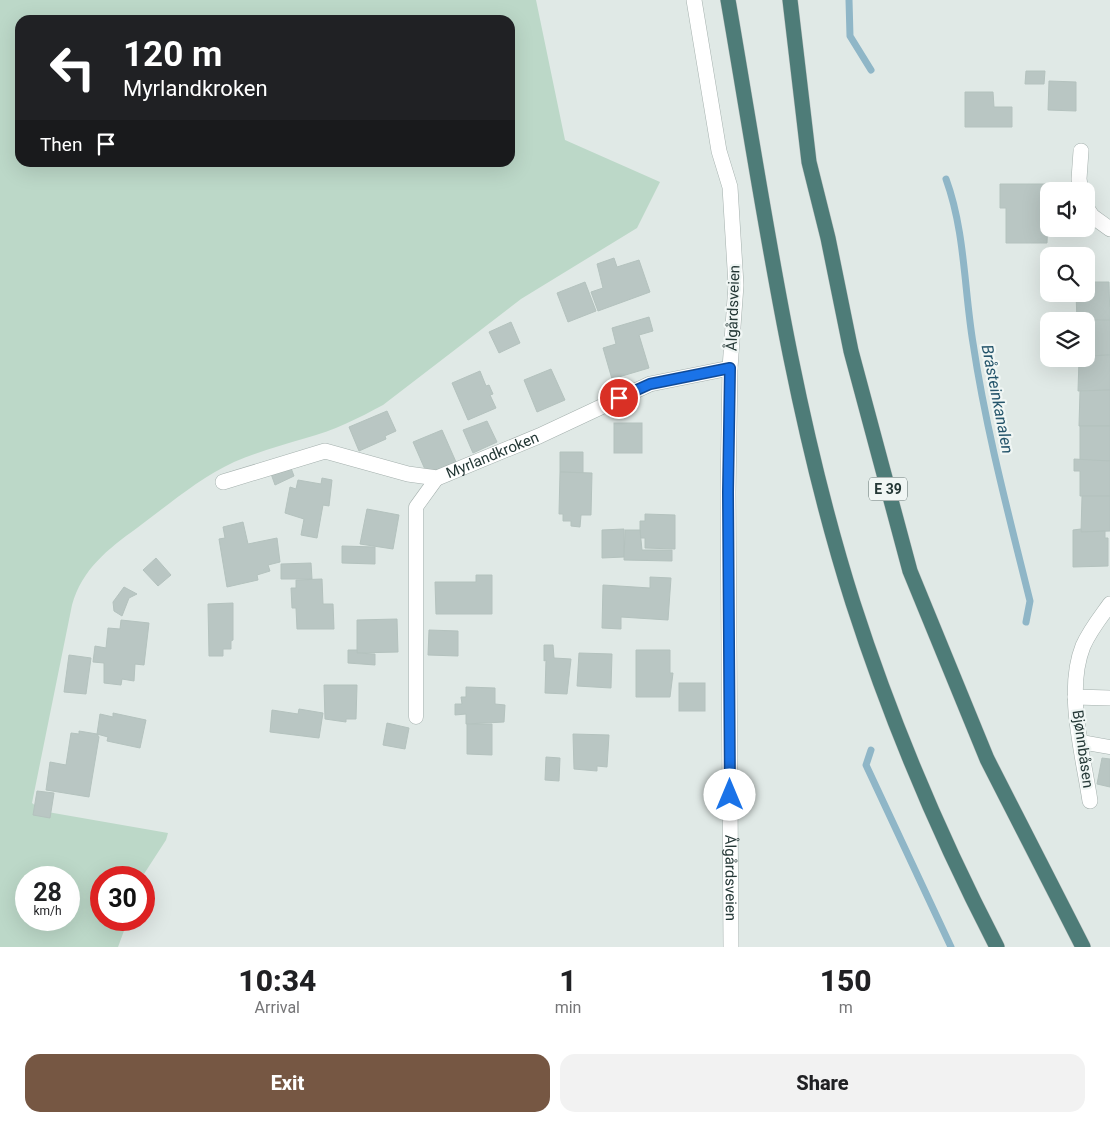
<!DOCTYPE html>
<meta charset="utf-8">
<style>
body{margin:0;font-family:Roboto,sans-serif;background:#f2f2f2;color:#202124;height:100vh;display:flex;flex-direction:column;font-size:19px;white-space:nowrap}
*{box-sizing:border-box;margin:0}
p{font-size:16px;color:#757577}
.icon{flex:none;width:28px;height:28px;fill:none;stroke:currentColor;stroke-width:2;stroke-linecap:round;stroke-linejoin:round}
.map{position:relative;height:947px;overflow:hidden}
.drawer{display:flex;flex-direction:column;background:#fff;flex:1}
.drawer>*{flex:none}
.banner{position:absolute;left:15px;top:15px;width:500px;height:152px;border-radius:15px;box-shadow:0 5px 20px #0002;background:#202124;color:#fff;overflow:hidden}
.tools{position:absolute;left:1040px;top:182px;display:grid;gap:10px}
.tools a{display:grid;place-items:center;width:55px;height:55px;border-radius:10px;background:#fff;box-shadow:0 5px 20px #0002;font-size:25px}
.speed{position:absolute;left:15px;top:866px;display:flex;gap:10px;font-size:25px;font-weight:700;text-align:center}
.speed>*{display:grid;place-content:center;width:65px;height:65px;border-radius:50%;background:#fff;box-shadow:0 5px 20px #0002;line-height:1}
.speed small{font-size:12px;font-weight:400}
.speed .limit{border:8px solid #d22;background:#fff;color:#111}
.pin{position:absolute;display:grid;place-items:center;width:42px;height:42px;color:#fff;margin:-21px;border:2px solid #fff;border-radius:50%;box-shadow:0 1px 5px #0007}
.me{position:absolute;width:55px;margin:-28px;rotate:0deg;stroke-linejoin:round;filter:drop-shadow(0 0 4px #0008)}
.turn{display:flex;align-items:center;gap:18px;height:105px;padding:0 25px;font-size:22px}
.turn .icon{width:65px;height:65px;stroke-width:2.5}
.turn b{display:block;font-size:35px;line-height:42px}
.then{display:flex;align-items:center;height:48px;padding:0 25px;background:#0003;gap:10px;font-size:19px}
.eta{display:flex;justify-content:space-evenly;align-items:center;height:85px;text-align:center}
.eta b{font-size:30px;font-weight:800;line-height:35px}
.primary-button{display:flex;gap:10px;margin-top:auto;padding:10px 25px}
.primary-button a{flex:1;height:58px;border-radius:15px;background:#765743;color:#fff;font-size:20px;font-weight:800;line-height:58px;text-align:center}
.primary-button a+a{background:#f2f2f2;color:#202124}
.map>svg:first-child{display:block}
</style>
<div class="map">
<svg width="1110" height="947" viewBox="0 0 1110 947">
<rect width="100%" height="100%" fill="#e0e9e6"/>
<path fill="#bcd8c8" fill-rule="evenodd" d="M0,0h536l29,140 95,42 -23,46 -116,71 -138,106c-24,13 -50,26 -77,33 -24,7 -48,14 -72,24 -36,17 -66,43 -97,66 -29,21 -55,41 -65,77l-40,198 10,8 126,22 -2,7 -24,37 -41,1v42h27l-10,27h-118zM20,20h490v142h-490zM26,878h43v42h-43z"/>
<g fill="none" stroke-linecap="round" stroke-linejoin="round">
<g stroke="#8fb6c7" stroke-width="7">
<polyline points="849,0 850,36 871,70"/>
<path d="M946,179c19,52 18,109 27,164 13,87 36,173 57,258l-4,21"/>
<polyline points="871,750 866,765 951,947"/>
</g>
</g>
<g fill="#b9c6c3" stroke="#b4c2be">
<polygon points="1026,71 1045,71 1044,84 1025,84"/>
<polygon points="1049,81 1076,82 1076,111 1048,110"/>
<polygon points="965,92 993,92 994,107 1012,107 1012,127 965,127"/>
<polygon points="1000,184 1053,184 1053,191 1049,191 1047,243 1006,243 1006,208 1000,208"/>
<polygon points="614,258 617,267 639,260 650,292 598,311 591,292 603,288 597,264"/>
<polygon points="585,282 596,311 568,322 557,293"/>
<polygon points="1086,282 1109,282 1110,320 1077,320 1076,294 1086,294"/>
<polygon points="649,317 653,331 639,335 649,368 612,379 603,348 616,344 612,328"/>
<polygon points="1078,320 1110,320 1110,355 1086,356 1086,321"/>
<polygon points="511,322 520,343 499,353 489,332"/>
<polygon points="1110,355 1110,390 1078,391 1079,359 1086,359 1086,356"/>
<polygon points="551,369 565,400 537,412 524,380"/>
<polygon points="480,371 486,386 489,385 493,394 490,395 496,408 468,420 452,383"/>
<polygon points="1110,390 1110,426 1079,426 1080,391"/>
<polygon points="387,411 396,431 385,436 386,439 359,451 349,427"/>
<polygon points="487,421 497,442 473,453 463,430"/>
<rect x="614" y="423" width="28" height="30"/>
<rect x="1080" y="426" width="30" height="35"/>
<polygon points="442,430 456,462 427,474 413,442"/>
<polygon points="560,452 583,452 583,473 560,472"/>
<polygon points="1074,459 1110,461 1110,496 1080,496 1080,471 1074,471"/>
<polygon points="289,463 294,476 275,485 270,471"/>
<polygon points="560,472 592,473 591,515 581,515 580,527 571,526 571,521 563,521 563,514 559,514"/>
<polygon points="322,478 332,480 329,506 323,505 317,538 301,535 304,519 285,513 290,487 296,489 298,480 321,484"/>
<polygon points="1082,496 1110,496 1110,531 1081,532"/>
<polygon points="367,509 399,515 393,549 360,544"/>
<polygon points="645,514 675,515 675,549 645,548 645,538 640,538 640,521 645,521"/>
<polygon points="243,522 248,544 277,538 280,562 268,565 270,571 257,575 258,580 227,587 219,539 225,538 223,527"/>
<polygon points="624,529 624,557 602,558 602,530"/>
<polygon points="1081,529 1081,532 1105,531 1105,538 1108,538 1108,566 1073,567 1073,530"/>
<polygon points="625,530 640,530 642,550 672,550 672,561 624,560"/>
<polygon points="342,546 375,547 375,564 342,563"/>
<polygon points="156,558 171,575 158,586 143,570"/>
<polygon points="311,563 312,579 281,579 281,564"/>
<polygon points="476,575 492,575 492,614 436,614 435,582 476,582"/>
<polygon points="650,577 671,578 668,620 621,617 621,629 602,628 603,585 650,588"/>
<polygon points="322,579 323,604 333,604 334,629 297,629 296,608 292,608 291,588 296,588 296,580"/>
<polygon points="124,587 137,594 129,598 122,616 114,611 113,602"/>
<polygon points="233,603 233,640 231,641 231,649 223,649 223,656 209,656 208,604"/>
<polygon points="397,619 398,652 357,653 357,620"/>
<polygon points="121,620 149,623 144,665 135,664 134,681 122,679 121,685 104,683 104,663 93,662 95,646 106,648 108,628 120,629"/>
<polygon points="429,630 458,631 458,656 428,655"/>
<polygon points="544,645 553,645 554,658 571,659 567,694 545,693 546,660 544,661"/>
<polygon points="348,650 357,650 357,653 375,654 375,665 348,663"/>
<polygon points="636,650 670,650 670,673 673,673 670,697 636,697"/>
<polygon points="579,653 612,654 611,688 577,686"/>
<polygon points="69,655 91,658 86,694 64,692"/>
<rect x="679" y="683" width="26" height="28"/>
<polygon points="324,685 357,685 356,719 346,719 346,722 325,719"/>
<polygon points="466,687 495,688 495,704 505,705 504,722 466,724 466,714 455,715 455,704 462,704 461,697 466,697"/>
<polygon points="299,709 323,713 319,738 270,732 272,710 298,714"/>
<polygon points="113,713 146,720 140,748 107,741 108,737 97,734 100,714 113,717"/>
<polygon points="387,723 409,728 405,749 383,745"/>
<polygon points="467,724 492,724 492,755 467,754"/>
<polygon points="79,731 97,734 99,737 89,797 46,790 50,762 66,765 71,733 79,734"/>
<polygon points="573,734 609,735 607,767 597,766 597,771 574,769"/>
<polygon points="546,757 560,758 559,781 545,780"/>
<polygon points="1102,758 1110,759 1110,787 1097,784"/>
<polygon points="37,791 54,793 50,818 33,815"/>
</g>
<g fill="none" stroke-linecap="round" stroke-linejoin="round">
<g stroke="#a4b0ad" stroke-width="15">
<g id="service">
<polyline points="416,717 416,507 437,478"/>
<polyline points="1081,742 1110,747"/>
</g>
</g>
<g stroke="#a4b0ad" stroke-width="16">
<g id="minor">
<path id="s1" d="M694,0l25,151 11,36 6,98 -6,83 -2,124 3,455"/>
<polyline points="1081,191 1079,179 1081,151"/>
<polyline points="1086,207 1092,216 1110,229"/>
<path id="s2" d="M223,482l102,-31 83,23 29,4 102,-42 111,-52 80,-16"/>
<polyline points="1075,697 1110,698"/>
<path d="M1090,801c-7,-47 -25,-110 -7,-155 7,-16 17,-28 27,-42"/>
</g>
</g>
<g stroke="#bdc3c2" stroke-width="16">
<g id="trunk">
<path d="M728,0c35,202 63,408 125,603 39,121 86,232 144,344"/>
<polyline points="790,0 809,162 828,238 851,351 910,571 987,759 1083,947"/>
</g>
</g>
<use href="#service" stroke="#fff" stroke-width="14"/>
<use href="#minor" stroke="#fff" stroke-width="15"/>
<use href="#trunk" stroke="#4e7c78" stroke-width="15"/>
</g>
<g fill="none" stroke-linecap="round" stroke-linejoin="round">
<g stroke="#114b97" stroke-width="12">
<polyline id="route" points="619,398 650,384 730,368 728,492 730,795"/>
</g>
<use href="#route" stroke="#1a73e8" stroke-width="9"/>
</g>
<g text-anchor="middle" stroke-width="4.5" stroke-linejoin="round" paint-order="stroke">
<rect fill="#f0f6f4" stroke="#60706e" stroke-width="1" x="869" y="477.5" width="38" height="23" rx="4"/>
<g font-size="14" font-weight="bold" fill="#233735">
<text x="888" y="494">E 39</text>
</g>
<g font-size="15" fill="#233735" stroke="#f0f6f4">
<text transform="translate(733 308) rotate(-88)" y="5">Ålgårdsveien</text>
<text dy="5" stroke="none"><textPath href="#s2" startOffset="282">Myrlandkroken</textPath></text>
<text transform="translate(1083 749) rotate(82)" y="5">Bjønnbåsen</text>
<text dy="5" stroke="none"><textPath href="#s1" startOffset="882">Ålgårdsveien</textPath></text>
</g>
<g font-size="16" font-style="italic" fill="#25556b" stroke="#f0f6f4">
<text transform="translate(998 399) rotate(79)" y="6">Bråsteinkanalen</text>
</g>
</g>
</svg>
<div class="tools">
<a><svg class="icon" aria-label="sound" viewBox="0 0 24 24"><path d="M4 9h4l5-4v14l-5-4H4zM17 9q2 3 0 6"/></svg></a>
<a><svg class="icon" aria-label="search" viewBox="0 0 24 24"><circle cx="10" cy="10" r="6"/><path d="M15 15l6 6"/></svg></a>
<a><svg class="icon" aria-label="layers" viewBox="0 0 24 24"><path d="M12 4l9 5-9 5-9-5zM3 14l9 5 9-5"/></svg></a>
</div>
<div class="speed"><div>28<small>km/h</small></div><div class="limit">30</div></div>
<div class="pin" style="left:619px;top:398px;background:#d93025"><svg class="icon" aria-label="arrive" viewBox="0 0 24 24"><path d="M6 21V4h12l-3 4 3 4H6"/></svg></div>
<svg class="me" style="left:730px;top:795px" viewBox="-20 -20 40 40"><circle r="19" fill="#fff"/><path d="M0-13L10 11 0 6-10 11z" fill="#1a73e8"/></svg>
<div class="banner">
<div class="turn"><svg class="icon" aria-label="left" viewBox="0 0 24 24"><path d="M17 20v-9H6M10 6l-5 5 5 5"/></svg><div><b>120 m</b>Myrlandkroken</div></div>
<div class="then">Then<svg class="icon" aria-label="arrive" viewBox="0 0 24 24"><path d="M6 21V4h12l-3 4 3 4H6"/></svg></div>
</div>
</div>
<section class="drawer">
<div class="eta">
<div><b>10:34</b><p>Arrival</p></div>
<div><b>1</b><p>min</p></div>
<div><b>150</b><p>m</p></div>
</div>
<div class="primary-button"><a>Exit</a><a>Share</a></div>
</section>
